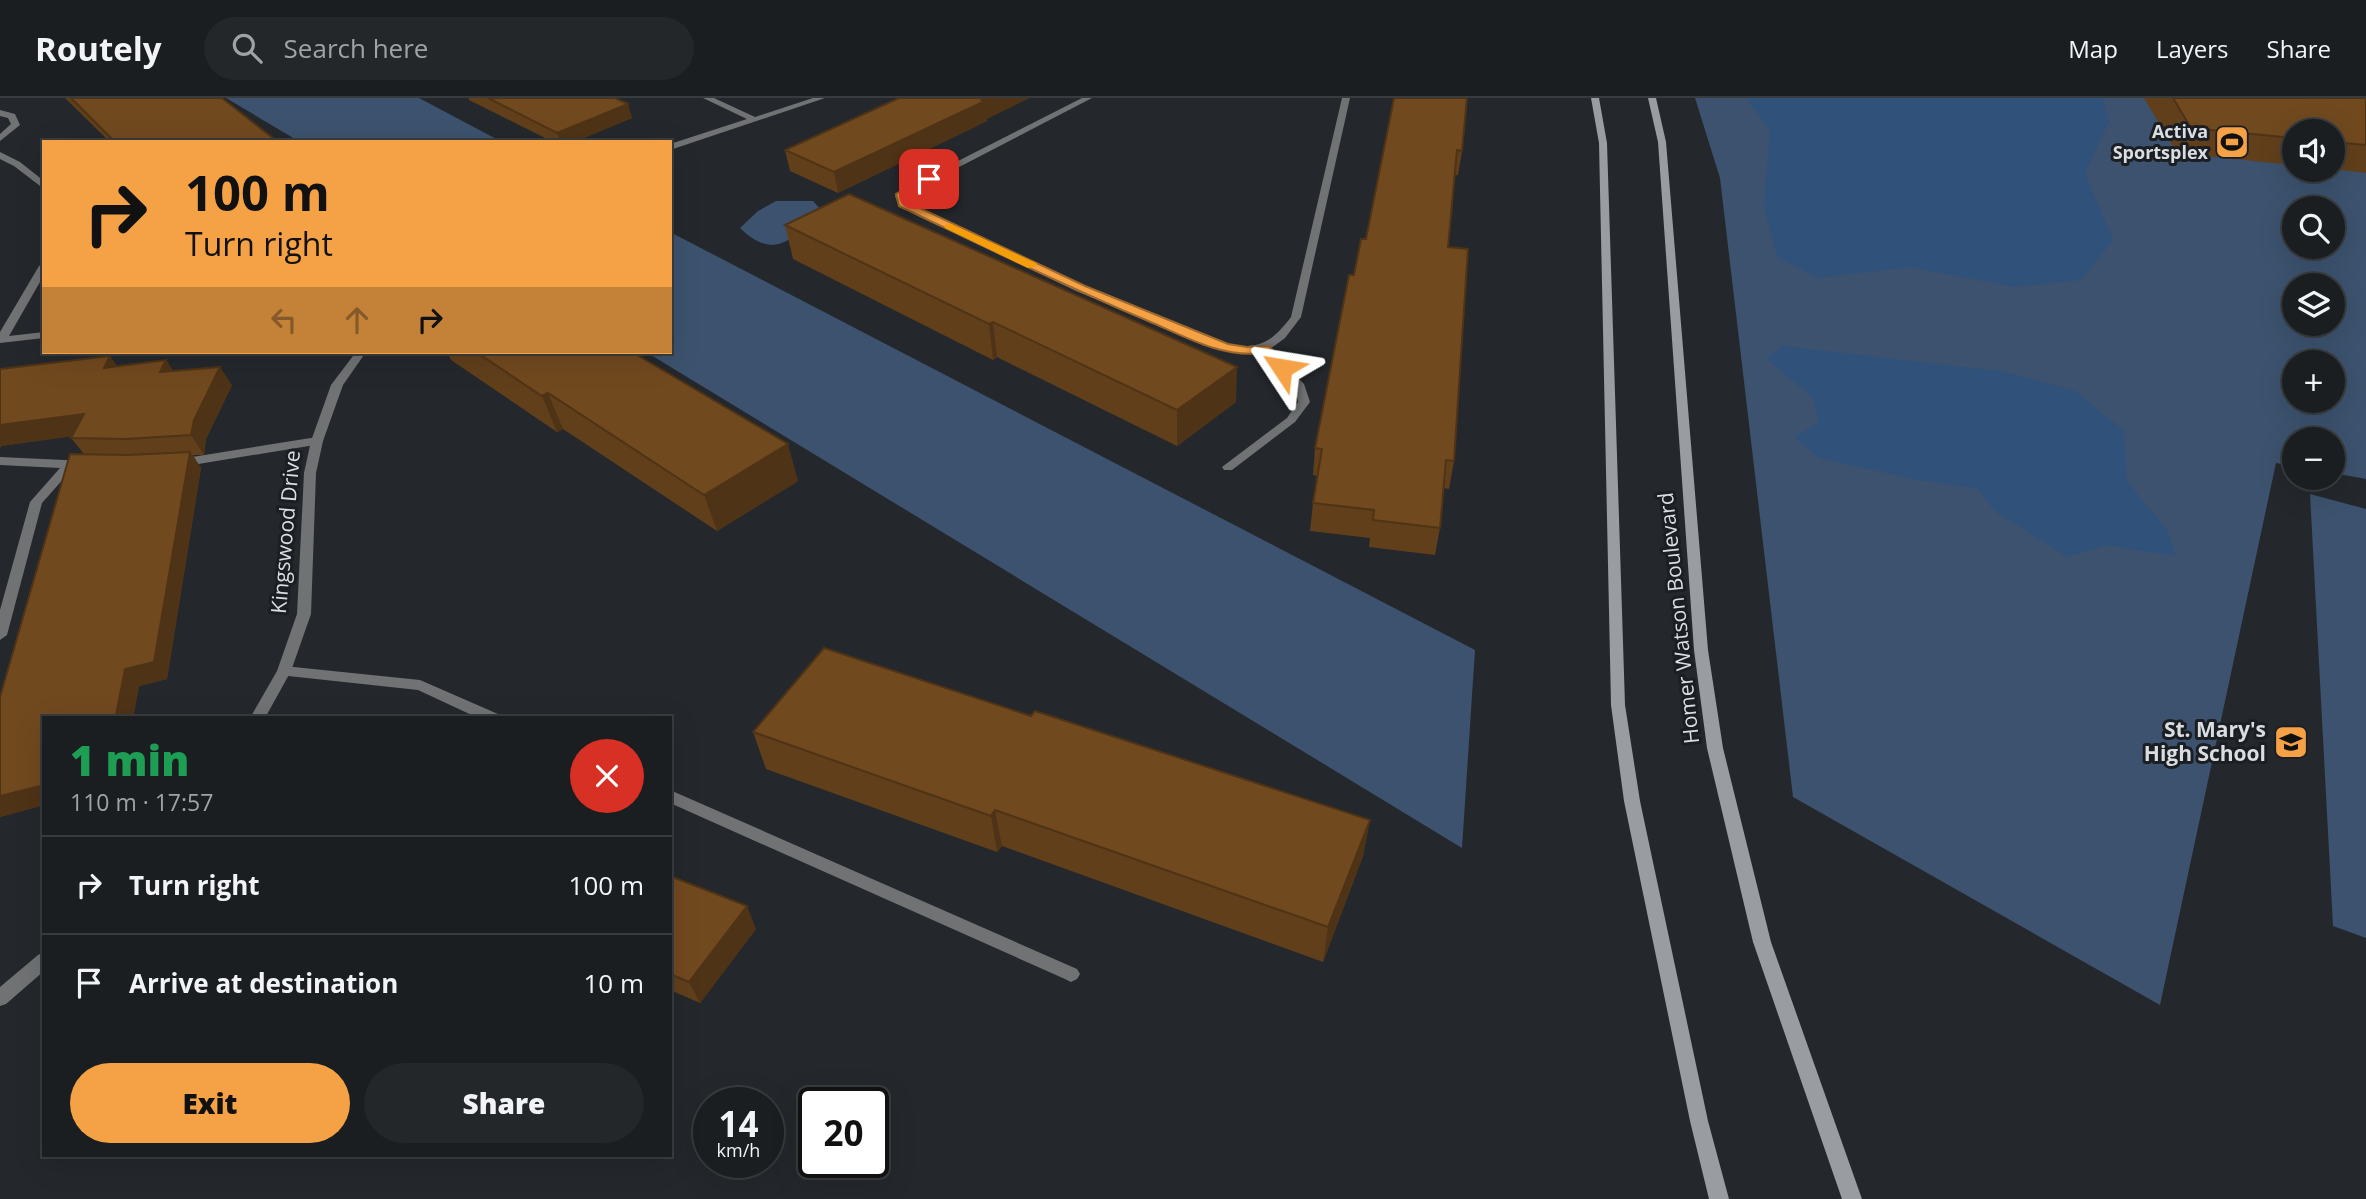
<!DOCTYPE html>
<meta charset="utf-8">
<style>
body{margin:0;font-family:"Open Sans",sans-serif;background:#24272a;color:#f1f3f6;height:100vh;display:flex;flex-direction:column;font-size:26px;white-space:nowrap}
*{box-sizing:border-box;margin:0}
p{font-size:23px;color:#a0a2a5}
.icon{flex:none;width:38px;height:38px;fill:none;stroke:currentColor;stroke-width:2;stroke-linecap:round;stroke-linejoin:round}
.map{position:relative;flex:1;overflow:hidden}
.details{position:absolute;left:42px;top:618px;width:630px;height:441px;display:flex;flex-direction:column;background:#1b1e21;border-radius:0px;box-shadow:0 7px 28px #0002,0 0 0 2px #393c3f}
.details>*{flex:none}
.banner{position:absolute;left:42px;top:42px;width:630px;height:214px;border-radius:0px;box-shadow:0 7px 28px #0002,0 0 0 2px #393c3f;background:#f5a246;color:#111;overflow:hidden}
.controls{position:absolute;left:2282px;top:21px;display:grid;gap:14px}
.controls a{display:grid;place-items:center;width:63px;height:63px;border-radius:50%;background:#1b1e21;box-shadow:0 7px 28px #0002,0 0 0 2px #393c3f;font-size:35px}
.speed{position:absolute;left:693px;top:989px;display:flex;gap:14px;font-size:35px;font-weight:700;text-align:center}
.speed>*{display:grid;place-content:center;width:91px;height:91px;border-radius:50%;background:#1b1e21;box-shadow:0 7px 28px #0002,0 0 0 2px #393c3f;line-height:1}
.speed small{font-size:18px;font-weight:400}
.speed .limit{border:4px solid #111;border-radius:10px;background:#fff;color:#111}
.pin{position:absolute;display:grid;place-items:center;width:60px;height:60px;color:#fff;margin:-30px;border-radius:14px;box-shadow:0 4px 10px #0006}
.me{position:absolute;width:77px;margin:-38px;rotate:303deg;stroke-linejoin:round;filter:drop-shadow(0 0 5px #0008)}
.turn{display:flex;align-items:center;gap:24px;height:147px;padding:0 28px;font-size:32px}
.turn .icon{width:91px;height:91px;stroke-width:2.5}
.turn b{display:block;font-size:49px;line-height:60px}
.lanes{display:flex;align-items:center;height:66px;padding:0 28px;background:#0003;justify-content:center;gap:35px;direction:ltr}
.lanes .off{opacity:.35}
.round{display:grid;place-items:center;flex:none;width:74px;height:74px;border-radius:37px;background:#24272a}
.head{display:flex;align-items:center;justify-content:space-between;height:119px;padding:0 28px}
h1{font-size:42px;font-weight:800;line-height:52px;color:#1e9e55}
.action{display:flex;gap:14px;margin-top:auto;padding:14px 28px}
.action a{flex:1;height:80px;border-radius:42px;background:#f5a246;color:#111;font-size:28px;font-weight:800;line-height:80px;text-align:center}
.action a+a{background:#24272a;color:#f1f3f6}
ul{padding:0;list-style:none}
li{display:flex;align-items:center;gap:21px;height:98px;padding:0 28px;border-top:2px solid #393c3f}
li div{flex:1}
li b{display:block;font-size:26px}
li em{font-style:normal}
header{display:flex;align-items:center;gap:42px;box-sizing:border-box;height:98px;padding:0 35px;background:#1b1e21;border-bottom:2px solid #393c3f}
header strong{font-size:33px}
nav{display:flex;gap:38px;margin-inline-start:auto;font-size:24px}
.search{width:490px;height:63px;background:#24272a;display:flex;align-items:center;gap:18px;box-sizing:border-box;padding:0 24px;border-radius:38px;color:#a0a2a5;font-size:26px}
.map>svg:first-child{display:block}
</style>
<header>
<strong>Routely</strong>
<div class="search"><svg class="icon" aria-label="search" viewBox="0 0 24 24"><circle cx="10" cy="10" r="6"/><path d="M15 15l6 6"/></svg>Search here</div>
<nav><a>Map</a><a>Layers</a><a>Share</a></nav>
</header>
<div class="map">
<svg width="2366" height="1101" viewBox="0 0 2366 1101">
<rect width="100%" height="100%" fill="#24282c"/>
<g fill="#3c526e" fill-rule="evenodd">
<polygon points="226,0 419,0 502,44 300,44"/>
<path d="M1695,0h671v381l-33,-6v-34h-39v27l-18,-3 -116,542 -367,-208 -73,-619zM2294,33h39v39h-39zM2294,110h39v39h-39zM2294,187h39v39h-39zM2294,264h39v39h-39z"/>
<path d="M776,103h37l8,9c-26,28 -46,52 -81,18l18,-17z"/>
<polygon points="670,134 1475,552 1462,750 646,254 670,254"/>
<polygon points="2310,396 2366,411 2366,840 2333,828"/>
</g>
<g fill="#30517a">
<polygon points="1746,0 2102,0 2109,23 2085,75 2113,142 2081,182 2015,189 1909,169 1819,180 1778,160 1764,110 1770,32"/>
<polygon points="1783,248 2006,274 2075,293 2124,333 2127,384 2167,432 2176,458 2105,447 2068,459 1996,414 1977,390 1917,382 1819,360 1794,339 1819,325 1813,300 1766,260"/>
</g>
<g fill="none" stroke-linecap="round" stroke-linejoin="round">
<g fill="#707274" fill-rule="evenodd">
<path d="M1082,0h10l-183,95 -4,4 2,5 177,85 143,58c33,4 44,-2 64,-28l51,-219h8l-49,219 -16,21 -15,11 34,35 6,18 -15,20 -63,48h-8l-2,-3 65,-49 11,-16 -3,-15 -34,-35 -23,1 -17,-3 -145,-59 -178,-87 -3,-8 8,-7z"/>
<polygon points="317,339 323,343 321,346 180,369 174,365 180,361"/>
<polygon points="0,359 86,363 92,367 86,371 73,370 42,405 7,537 0,542 0,512 30,404 60,370 0,367"/>
<polygon points="284,568 420,582 498,616 500,620 478,620 418,592 279,577 277,573"/>
<polygon points="670,692 1077,871 1080,876 1077,881 1071,884 1065,881 670,705"/>
</g>
<g fill="#707274" fill-rule="evenodd">
<polygon points="703,0 714,0 755,19 813,0 825,0 670,52 670,46 747,21"/>
<polygon points="0,12 15,16 20,27 0,43 0,36 11,26 8,20 0,18"/>
<polygon points="0,54 20,64 44,83 44,91 14,68 0,61"/>
<polygon points="44,165 44,177 9,238 44,234 44,240 0,245 0,234 39,168"/>
<polygon points="356,254 366,254 343,287 323,343 316,375 311,516 291,573 265,620 250,620 277,573 297,516 304,375 311,343 331,287"/>
<polygon points="44,854 44,873 6,906 0,908 0,889 38,857"/>
</g>
<g fill="#999ca0" fill-rule="evenodd">
<polygon points="1591,0 1599,0 1607,45 1625,607 1640,703 1708,1023 1729,1101 1709,1101 1690,1023 1624,703 1611,607 1599,45"/>
<polygon points="1648,0 1656,0 1666,44 1708,552 1723,650 1771,844 1862,1101 1842,1101 1753,844 1707,650 1694,552 1658,44"/>
</g>
</g>
<g fill="#613f1b">
<polygon points="65,0 222,0 278,44 110,44"/>
<polygon points="469,0 615,0 632,20 574,44 553,44 469,2"/>
<polygon points="1394,0 1462,53 1458,77 1455,77 1448,149 1454,363 1449,391 1443,390 1440,430 1435,457 1369,449 1370,440 1310,433 1313,405 1318,378 1313,377 1315,350 1354,177 1366,141"/>
<polygon points="2144,0 2366,0 2366,75 2333,71 2333,33 2294,33 2294,67 2177,55"/>
<polygon points="987,21 987,23 838,95 790,73 785,52"/>
<polygon points="785,127 1236,304 1177,348 997,259 993,262 793,161"/>
<polygon points="447,254 632,254 798,383 717,433 563,331 557,334 451,262"/>
<polygon points="110,258 117,268 166,262 173,273 232,287 206,341 204,357 193,357 201,370 167,581 139,588 133,620 44,620 44,707 0,719 0,599 84,356 71,340 72,338 1,348 0,350 0,271"/>
<polygon points="1031,618 1370,722 1363,758 1323,864 1002,748 997,754 766,671 753,634"/>
<polygon points="670,778 756,831 700,905 670,892"/>
</g>
<g fill="#4f3316">
<polygon points="986,0 1030,0 987,21 987,23 838,95 834,74"/>
<polygon points="628,6 632,20 574,44 561,44 557,35"/>
<polygon points="993,224 997,259 993,262 989,226"/>
<polygon points="110,258 123,277 104,270"/>
<polygon points="166,262 179,281 160,274"/>
<polygon points="220,269 232,287 206,341 204,357 191,337 194,322"/>
<polygon points="1237,269 1236,304 1177,348 1177,312"/>
<polygon points="548,295 563,331 557,334 542,298"/>
<polygon points="84,316 97,335 1,348 0,350 0,327"/>
<polygon points="788,346 798,383 717,433 704,397"/>
<polygon points="190,354 201,370 167,581 139,588 133,620 105,620"/>
<polygon points="44,687 44,707 0,719 0,698"/>
<polygon points="995,712 1002,748 997,754 991,718"/>
<polygon points="1370,722 1363,758 1323,864 1328,829"/>
<polygon points="747,808 756,831 700,905 689,884"/>
</g>
<g fill="#71491f" stroke="#4f3316" stroke-width="2">
<polygon points="71,0 222,0 278,44 115,44"/>
<polygon points="488,0 615,0 628,6 557,35"/>
<polygon points="899,0 986,0 982,2 985,3 834,74 785,52"/>
<polygon points="1394,0 1467,0 1462,53 1457,52 1448,149 1468,151 1454,363 1446,362 1440,430 1373,422 1374,412 1313,405 1322,351 1315,350 1349,177 1354,177 1361,141 1366,141"/>
<polygon points="2173,0 2366,0 2366,47 2333,44 2333,33 2294,33 2294,40 2191,30"/>
<polygon points="849,96 1237,269 1177,312 993,224 989,226 785,127"/>
<polygon points="476,254 632,254 788,346 704,397 548,295 542,298"/>
<polygon points="110,258 104,270 166,262 160,274 220,269 194,322 191,337 126,341 71,340 84,316 0,327 0,271"/>
<polygon points="190,354 154,564 125,571 116,617 105,620 44,620 44,687 0,698 0,599 70,356 128,357"/>
<polygon points="824,550 1031,618 1035,613 1370,722 1328,829 995,712 991,718 753,634"/>
<polygon points="670,778 747,808 689,884 670,876"/>
</g>
<path fill="#f5a246" stroke="#9f692e" stroke-width="2" d="M925,79l9,2 -29,18 2,5 178,84 143,58 19,3 22,-1 20,22 -7,3 -4,-1 -17,-17c-40,5 -79,-18 -115,-33 -84,-35 -165,-75 -247,-114l-3,-12z"/>
<polygon fill="#f59e0b" points="949,125 1036,165 1038,168 1028,170 945,130 944,128"/>
<defs>
<g id="stadium-square" transform="scale(1.75)"><rect x="-9" y="-9" width="18" height="18" rx="4" fill="#f5a246" stroke="#1b1e23"/><path d="M0-5a6.5 5 0 1 0 0 10a6.5 5 0 1 0 0-10ZM-3.5-1.8h7v3.6h-7Z" fill="#111"/></g>
<g id="school-square" transform="scale(1.75)"><rect x="-9" y="-9" width="18" height="18" rx="4" fill="#f5a246" stroke="#1b1e23"/><path d="M0-5L7-2L0 1L-7-2ZM-4 1L0 2.5L4 1V4Q0 6-4 4Z" fill="#111"/></g>
</defs>
<g fill-rule="evenodd">
<use href="#stadium-square" x="2232" y="44"/>
<use href="#school-square" x="2291" y="644"/>
</g>
<g text-anchor="middle" stroke-width="6" stroke-linejoin="round" paint-order="stroke">
<g font-size="18" font-weight="bold" fill="#dbdee1" stroke="#1b1e23" text-anchor="end">
<text x="2208" y="40">Activa<tspan x="2208" dy="21">Sportsplex</tspan></text>
</g>
<g font-size="21" fill="#dbdee1" stroke="#1b1e23">
<text transform="translate(286 434) rotate(-85)" y="7">Kingswood Drive</text>
<text transform="translate(1679 520) rotate(-96)" y="7">Homer Watson Boulevard</text>
</g>
<g font-size="21" font-weight="bold" fill="#dbdee1" stroke="#1b1e23" text-anchor="end">
<text x="2266" y="639">St. Mary's<tspan x="2266" dy="24">High School</tspan></text>
</g>
</g>
</svg>
<div class="controls">
<a><svg class="icon" aria-label="sound" viewBox="0 0 24 24"><path d="M4 9h4l5-4v14l-5-4H4zM17 9q2 3 0 6"/></svg></a>
<a><svg class="icon" aria-label="search" viewBox="0 0 24 24"><circle cx="10" cy="10" r="6"/><path d="M15 15l6 6"/></svg></a>
<a><svg class="icon" aria-label="layers" viewBox="0 0 24 24"><path d="M12 4l9 5-9 5-9-5zM3 14l9 5 9-5"/></svg></a>
<a>+</a>
<a>−</a>
</div>
<div class="speed"><div>14<small>km/h</small></div><div class="limit">20</div></div>
<div class="pin" style="left:929px;top:81px;background:#d93025"><svg class="icon" aria-label="arrive" viewBox="0 0 24 24"><path d="M6 21V4h12l-3 4 3 4H6"/></svg></div>
<svg class="me" style="left:1282px;top:270px" viewBox="-20 -20 40 40"><path d="M0-17L14 15 0 8-14 15z" fill="#f5a246" stroke="#fff" stroke-width="4"/></svg>
<div class="banner">
<div class="turn"><svg class="icon" aria-label="right" viewBox="0 0 24 24"><path d="M7 20v-9h11M14 6l5 5-5 5"/></svg><div><b>100 m</b>Turn right</div></div>
<div class="lanes"><svg class="icon off" aria-label="left" viewBox="0 0 24 24"><path d="M17 20v-9H6M10 6l-5 5 5 5"/></svg><svg class="icon off" aria-label="ahead" viewBox="0 0 24 24"><path d="M12 20V5M6 11l6-6 6 6"/></svg><svg class="icon" aria-label="right" viewBox="0 0 24 24"><path d="M7 20v-9h11M14 6l5 5-5 5"/></svg></div>
</div>
<section class="details">
<div class="head"><div><h1>1 min</h1><p>110 m · 17:57</p></div><a class="round" style="background:#d93025;color:#fff"><svg class="icon" aria-label="close" viewBox="0 0 24 24"><path d="M6 6l12 12M18 6L6 18"/></svg></a></div>
<ul>
<li><svg class="icon" aria-label="right" viewBox="0 0 24 24"><path d="M7 20v-9h11M14 6l5 5-5 5"/></svg><div><b>Turn right</b></div><em>100 m</em></li>
<li><svg class="icon" aria-label="arrive" viewBox="0 0 24 24"><path d="M6 21V4h12l-3 4 3 4H6"/></svg><div><b>Arrive at destination</b></div><em>10 m</em></li>
</ul>
<div class="action"><a>Exit</a><a>Share</a></div>
</section>
</div>
